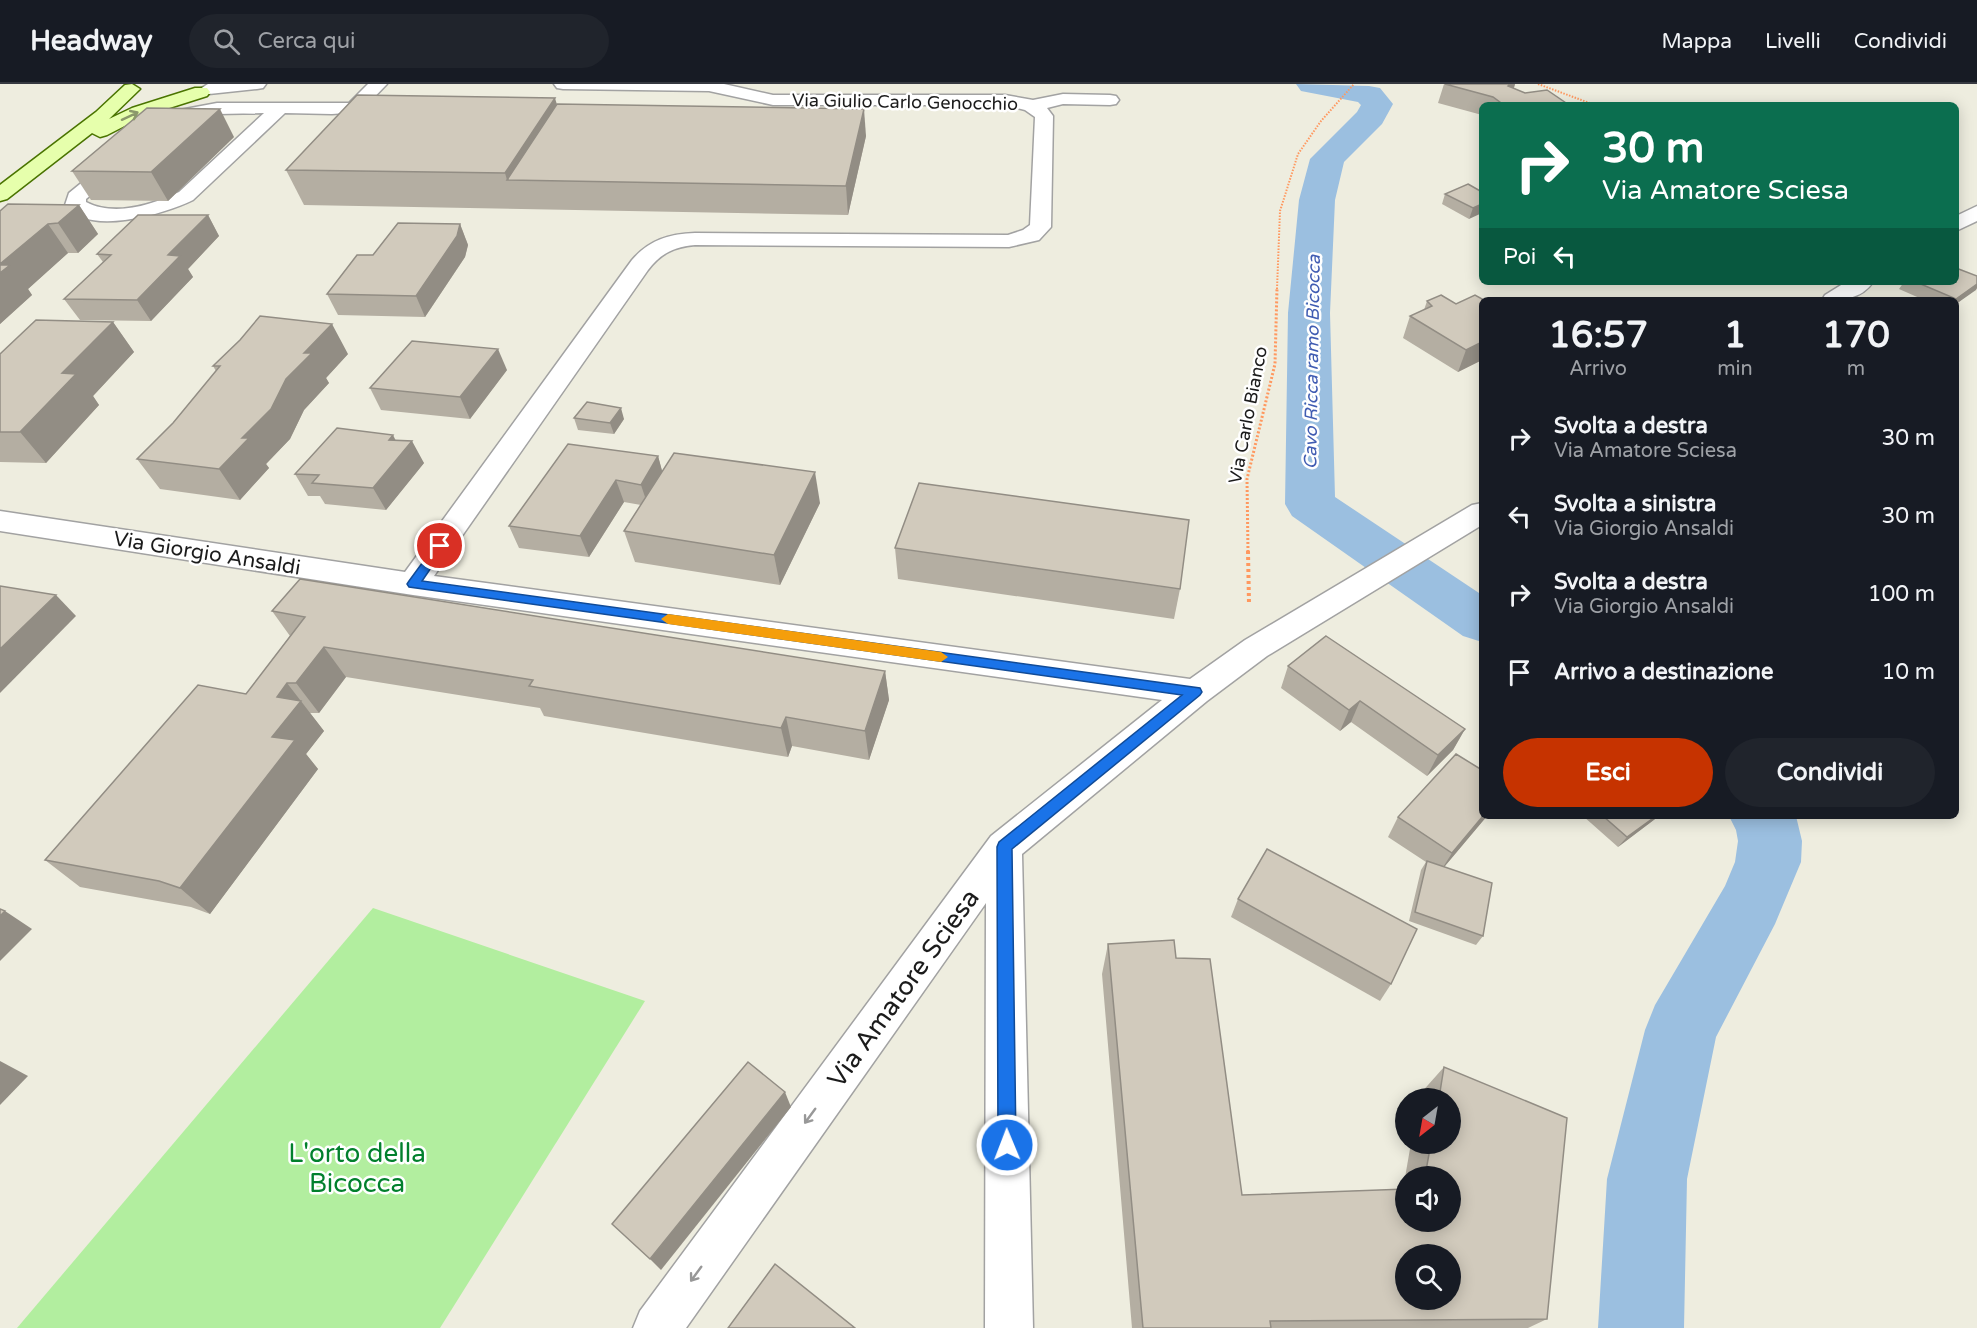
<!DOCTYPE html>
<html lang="it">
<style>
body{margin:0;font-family:"Varela Round",sans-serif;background:#20242c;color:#f1f3f6;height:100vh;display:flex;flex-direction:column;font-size:22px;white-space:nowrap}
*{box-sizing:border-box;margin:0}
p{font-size:20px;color:#9ea1a6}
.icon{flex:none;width:33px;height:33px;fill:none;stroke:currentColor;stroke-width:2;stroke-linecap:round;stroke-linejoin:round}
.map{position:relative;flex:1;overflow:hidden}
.panel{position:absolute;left:1479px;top:213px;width:480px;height:522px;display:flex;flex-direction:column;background:#171b24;border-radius:9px;box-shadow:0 3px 15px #0003}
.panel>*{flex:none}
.top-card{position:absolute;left:1479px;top:18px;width:480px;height:183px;border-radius:9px;box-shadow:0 3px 15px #0003;background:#0b6e4f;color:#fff;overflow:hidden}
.needle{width:39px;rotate:211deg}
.fabs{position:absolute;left:1395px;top:1004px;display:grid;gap:12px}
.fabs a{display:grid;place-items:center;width:66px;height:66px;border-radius:50%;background:#171b24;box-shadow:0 3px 15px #0003;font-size:30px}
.pin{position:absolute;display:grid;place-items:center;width:51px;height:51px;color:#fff;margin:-26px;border:3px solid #fff;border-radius:50%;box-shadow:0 2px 6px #0007}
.me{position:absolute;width:66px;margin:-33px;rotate:359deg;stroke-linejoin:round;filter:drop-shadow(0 0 4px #0008)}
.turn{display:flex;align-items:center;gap:21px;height:126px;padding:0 24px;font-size:27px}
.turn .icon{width:78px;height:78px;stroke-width:2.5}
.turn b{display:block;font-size:42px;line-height:51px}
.then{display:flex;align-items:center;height:57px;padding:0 24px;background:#0003;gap:12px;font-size:22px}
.eta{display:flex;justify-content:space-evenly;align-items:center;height:102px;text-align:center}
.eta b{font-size:36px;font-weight:800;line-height:42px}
.primary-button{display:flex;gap:12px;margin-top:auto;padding:12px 24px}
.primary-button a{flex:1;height:69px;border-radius:36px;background:#c63300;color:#fff;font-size:24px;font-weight:800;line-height:69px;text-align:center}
.primary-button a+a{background:#20242c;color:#f1f3f6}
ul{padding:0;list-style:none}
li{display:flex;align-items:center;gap:18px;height:78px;padding:0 24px}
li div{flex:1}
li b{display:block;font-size:22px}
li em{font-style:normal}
header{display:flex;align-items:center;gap:36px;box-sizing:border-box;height:84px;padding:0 30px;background:#171b24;border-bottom:2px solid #363941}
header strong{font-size:28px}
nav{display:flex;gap:33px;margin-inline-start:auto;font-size:21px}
.search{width:420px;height:54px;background:#20242c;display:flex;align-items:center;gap:15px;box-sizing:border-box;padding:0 21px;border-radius:33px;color:#9ea1a6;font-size:22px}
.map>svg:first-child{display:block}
</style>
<header>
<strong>Headway</strong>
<div class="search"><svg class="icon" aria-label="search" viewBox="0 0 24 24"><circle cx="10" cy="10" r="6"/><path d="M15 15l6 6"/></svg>Cerca qui</div>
<nav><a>Mappa</a><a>Livelli</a><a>Condividi</a></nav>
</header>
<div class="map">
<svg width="1977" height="1244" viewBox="0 0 1977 1244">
<rect width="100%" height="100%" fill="#eeeddf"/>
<polygon fill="#b2ee9f" points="373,824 645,917 440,1244 17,1244"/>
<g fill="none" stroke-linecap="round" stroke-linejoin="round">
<g fill="#9bbfe0" fill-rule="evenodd">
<polygon points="1296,0 1369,2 1380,4 1393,20 1382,40 1344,78 1335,116 1330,229 1335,413 1482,511 1482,558 1463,552 1292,432 1285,420 1288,229 1299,116 1310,75 1357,28 1361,21 1358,18 1301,7"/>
<polygon points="1729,732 1796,732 1802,757 1801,778 1775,840 1716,953 1687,1095 1684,1244 1598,1244 1607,1095 1645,946 1655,921 1725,802 1735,778 1738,757 1736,746"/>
</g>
<g stroke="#a2a2a2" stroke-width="3">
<path id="service" d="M368,0h19l-27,28 -28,2 -47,-1 -92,87c-28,14 -106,37 -128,5l4,-12 43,-35h14l3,4 -3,4 -40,33v3c29,15 65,3 93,-10l85,-79 -47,1 -42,8 -6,-2 -3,-4 3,-4 48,-9h132z"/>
</g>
<g stroke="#a2a2a2" stroke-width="3">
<g id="minor">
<polygon points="208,0 266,0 263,4 257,5 209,10 203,9 200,5"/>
<path d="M554,0h170l49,11h232l28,5 30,-6 47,1 6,1 3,4 -3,4 -6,1 -47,-1 -16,4 6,8 -2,111 -12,13 -30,7 -314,-2c-21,2 -34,8 -47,25l-214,306 756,103 55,-39 227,-135 10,-2v22l-215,131 -60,45 -185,153 11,474h-48l1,-425 -300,425h-53l7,-17 351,-475 171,-136 -749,-105 -413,-64v-20l405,61 227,-312c17,-20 37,-26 63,-27l313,2 15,-5 7,-5 5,-108 -10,-7 -20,-5h-232l-64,-14 -146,-2 -6,-1z"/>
<polygon points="1977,122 1977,137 1956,147 1956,132"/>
<path d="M1846,198h27c-12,18 -32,18 -51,18l3,-5z"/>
</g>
</g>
<g stroke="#4a7400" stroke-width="3">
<polygon id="secondary" points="132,0 140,5 109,35 132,24 195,4 207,4 210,8 207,12 144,32 107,51 100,53 92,49 7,115 0,117 0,101 96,28 125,1"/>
</g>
<g stroke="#ff985f" stroke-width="2" stroke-dasharray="1.5 1.5" stroke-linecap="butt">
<polyline points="1538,0 1595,21"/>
<polyline points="1277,205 1280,127 1298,70 1321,37 1354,0"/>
</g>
<polyline stroke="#ff985f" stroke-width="3" stroke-dasharray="2 2" stroke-linecap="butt" points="1248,468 1247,395 1275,280 1277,204"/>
<polyline stroke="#ff985f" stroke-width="4" stroke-dasharray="3 3" stroke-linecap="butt" points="1248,467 1249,519"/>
<use href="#service" fill="#fff" fill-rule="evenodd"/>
<use href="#minor" fill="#fff" fill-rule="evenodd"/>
<use href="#secondary" fill="#e6ffac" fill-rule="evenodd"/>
</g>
<g fill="#b4aea2" fill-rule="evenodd">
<polygon points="1444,0 1515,0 1514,4 1525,9 1569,21 1482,21 1482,31 1438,19"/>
<polygon points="557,20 866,52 848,131 304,121 286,86"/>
<polygon points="234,53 168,117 91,116 72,87"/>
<polygon points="1482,108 1469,135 1442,120 1445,110"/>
<polygon points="79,121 98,150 78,169 68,169 28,205 32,211 0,240 0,127"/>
<polygon points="208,131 219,152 188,185 193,193 151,237 80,236 64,215 103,178 97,170"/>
<polygon points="460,140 468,161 465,173 425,233 338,231 327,210"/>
<polygon points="1977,192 1977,204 1956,220 1956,216 1924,216 1899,205 1904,198 1956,198"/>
<polygon points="1482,216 1482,276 1458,288 1403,254 1410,232 1424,226 1427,217 1456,220"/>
<polygon points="113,238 134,268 93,312 99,321 46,379 0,378 0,270"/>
<polygon points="348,270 326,294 329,299 304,326 290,355 266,380 269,384 240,416 160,405 137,375 173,339 216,287 213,282"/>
<polygon points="507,286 470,335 381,326 370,304"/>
<polygon points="574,334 624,335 614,350 578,346"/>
<polygon points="395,356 424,379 386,426 325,420 320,412 308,412 295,390"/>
<polygon points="658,372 662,387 820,419 780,501 635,478 624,447 641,421 624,418 589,473 519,464 509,442"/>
<polygon points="895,464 1180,505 1174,535 898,495"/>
<polygon points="272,527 885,587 889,616 869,676 792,662 788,673 544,632 540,624 346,593 319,629 310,629 324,647 306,670 318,685 210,830 191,823 80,803 45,776 246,610 290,552"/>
<polygon points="1288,582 1465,645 1453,666 1427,692 1351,638 1340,647 1281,604"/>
<polygon points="1487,732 1444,783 1483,852 1476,861 1409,837 1421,786 1426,778 1388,753 1398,733"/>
<polygon points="1583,732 1659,732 1618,763"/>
<polygon points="1238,815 1391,900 1380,917 1231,833"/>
<path d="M1108,860l68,14 66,237 161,-6 8,-46h39v-45h-30v-4l24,-27 103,252 -19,9h-396l-30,-354zM1406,1092h44l-44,45z"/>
</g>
<g fill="#928d84">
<polygon points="1510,0 1515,0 1511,13 1508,2"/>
<polygon points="555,14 565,48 507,96 505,89"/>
<polygon points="220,25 234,53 168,117 151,88"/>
<polygon points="864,25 866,52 848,131 846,102"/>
<polygon points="1482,120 1482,129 1469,135 1473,124"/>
<polygon points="79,121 98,150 78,169 58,139"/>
<polygon points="208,131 219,152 188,185 193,193 151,237 137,216 168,171"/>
<polygon points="48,140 68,169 28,205 32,211 0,240 0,180"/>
<polygon points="460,140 468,161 465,173 425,233 416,212"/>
<polygon points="1977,200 1977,204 1976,206 1956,220 1956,215"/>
<polygon points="113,238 134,268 93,312 99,321 46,379 20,348 62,289"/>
<polygon points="332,240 348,270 326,294 329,299 304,326 290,355 266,380 269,384 240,416 219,385 286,295 304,269"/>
<polygon points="1482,258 1482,276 1458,288 1466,266"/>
<polygon points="498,265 507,286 470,335 460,313"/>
<polygon points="621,324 624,335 614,350 610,339"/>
<polygon points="393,351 402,369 412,357 424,379 386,426 373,404 389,356"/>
<polygon points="658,372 664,394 648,422 641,401"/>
<polygon points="815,388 820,419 780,501 774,471"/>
<polygon points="616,396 624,418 589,473 580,452"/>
<polygon points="56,511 76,532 0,609 0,565"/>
<polygon points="324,563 346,593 319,629 296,599"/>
<polygon points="885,587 889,616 869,676 865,647"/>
<polygon points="287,599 324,647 306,670 318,685 210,830 180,804 272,653 277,613"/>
<polygon points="1360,617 1351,638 1340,647 1349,626"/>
<polygon points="786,633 792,662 788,673 781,644"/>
<polygon points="1465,645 1453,666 1427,692 1438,671"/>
<polygon points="1483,732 1487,732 1440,788 1452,769"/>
<polygon points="1656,732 1659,732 1618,763 1627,753"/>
<polygon points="5,827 32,845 0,877 0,832"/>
<polygon points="0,977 28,992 0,1021"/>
<polygon points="785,1008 791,1023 661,1186 650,1175"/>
</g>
<g fill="#d1cabc" stroke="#928d84" stroke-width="1.5" fill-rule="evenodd">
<polygon points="1445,0 1510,0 1508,2 1525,9 1547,6 1569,21 1504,21 1493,13"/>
<polygon points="357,11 555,14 505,89 286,86"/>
<polygon points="557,20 864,25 846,102 507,96"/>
<polygon points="147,24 220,25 151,88 72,87"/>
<polygon points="1468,100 1482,108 1482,120 1473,124 1445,110"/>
<polygon points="8,120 79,121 58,139 48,140 0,180 0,127"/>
<polygon points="138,131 208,131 168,171 180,172 137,216 64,215 111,171 97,170"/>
<polygon points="398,139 460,140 457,152 416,212 327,210 357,171 373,171"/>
<polygon points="0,181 10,181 0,189"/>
<polygon points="1956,184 1977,192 1977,200 1956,215 1916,198 1956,198"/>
<polygon points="1441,211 1456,220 1475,211 1484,216 1482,216 1482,258 1466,266 1410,232 1432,222 1427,217"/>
<polygon points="260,232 332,240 304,269 312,269 286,295 271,325 242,354 249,354 219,385 137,375 173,339 220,282 213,282 240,256"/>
<polygon points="36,236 113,238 62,289 76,290 20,348 0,348 0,270"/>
<polygon points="412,257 498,265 460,313 370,304"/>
<polygon points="587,318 621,324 610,339 574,334"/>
<polygon points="337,344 393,351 389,356 412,357 373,404 312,399 319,391 295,390"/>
<polygon points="568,360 658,372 641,401 616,396 580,452 509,442"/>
<polygon points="674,369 815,388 774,471 624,447"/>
<polygon points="919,399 1189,436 1180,505 895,464"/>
<polygon points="300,495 885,587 865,647 786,633 781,644 529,602 533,596 324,563 296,599 287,599 277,613 301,617 272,653 295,656 180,804 159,797 45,776 198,601 246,610 305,533 272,527"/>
<polygon points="0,502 56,511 0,565"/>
<polygon points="1326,552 1465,645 1438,671 1360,617 1349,626 1288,582"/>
<polygon points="1456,670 1482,686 1482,732 1483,732 1452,769 1398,733"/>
<polygon points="1603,732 1656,732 1627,753"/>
<polygon points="1267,765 1417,845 1391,900 1238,815"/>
<polygon points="1427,777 1492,799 1483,852 1415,828"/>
<polygon points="0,825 5,827 0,832"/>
<path d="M1174,856l2,18 34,1 32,236 164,-6v32h44v-45h-25l6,-33h19v-45h-11l5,-31 123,51 -20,201 -277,2 1,7h-128l-35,-384zM1406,1170h44v45h-44z"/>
<polygon points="748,978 785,1008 650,1175 612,1140"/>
<polygon points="775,1180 855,1244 728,1244"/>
</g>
<defs><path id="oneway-shaft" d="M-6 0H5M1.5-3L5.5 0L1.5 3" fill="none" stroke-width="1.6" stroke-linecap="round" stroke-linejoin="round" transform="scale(1.5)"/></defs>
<use stroke="#8b986b" href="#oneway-shaft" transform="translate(130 32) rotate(-25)"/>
<g stroke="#989898">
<use href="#oneway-shaft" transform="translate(810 1032) rotate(126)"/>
<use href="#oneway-shaft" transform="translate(696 1190) rotate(126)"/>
</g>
<polygon fill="#1a73e8" stroke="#114b97" stroke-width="1.5" points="440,458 446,462 422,497 1200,604 1202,608 1200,611 1012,765 1016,1061 1014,1067 1007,1070 1001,1067 998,1061 997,763 999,758 1182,611 409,503 407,500 409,497 436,460"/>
<polygon fill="#f59e0b" points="668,530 941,568 948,573 941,578 668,540 661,535"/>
<g text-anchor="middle" stroke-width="5" stroke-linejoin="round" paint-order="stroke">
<g font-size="18" fill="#1b1b1b" stroke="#fff">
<text transform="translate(905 18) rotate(1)" y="6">Via Giulio Carlo Genocchio</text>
<text transform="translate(1248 331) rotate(-79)" y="6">Via Carlo Bianco</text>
</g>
<g font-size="18" font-style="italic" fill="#405cb2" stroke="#fff">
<text transform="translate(1312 278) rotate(-89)" y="6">Cavo Ricca ramo Bicocca</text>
</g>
<g font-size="21" fill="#1b1b1b" stroke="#fff">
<text transform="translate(207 469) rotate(9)" y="7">Via Giorgio Ansaldi</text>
</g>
<g font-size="26" fill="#1b1b1b" stroke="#fff">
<text transform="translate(903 904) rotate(-54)" y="9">Via Amatore Sciesa</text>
</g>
<g font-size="26" fill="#02802d" stroke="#fff">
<text x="357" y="1078">L'orto della<tspan x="357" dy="30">Bicocca</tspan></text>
</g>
</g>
</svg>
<div class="fabs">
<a><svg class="needle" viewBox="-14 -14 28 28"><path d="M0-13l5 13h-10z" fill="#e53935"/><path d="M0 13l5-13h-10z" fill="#9ea1a6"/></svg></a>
<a><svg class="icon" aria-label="sound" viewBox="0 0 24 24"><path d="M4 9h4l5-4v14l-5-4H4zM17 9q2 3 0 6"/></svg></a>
<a><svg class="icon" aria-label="search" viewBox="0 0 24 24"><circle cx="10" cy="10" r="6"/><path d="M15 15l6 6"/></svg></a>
</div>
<div class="pin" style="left:440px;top:462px;background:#d93025"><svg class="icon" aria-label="arrive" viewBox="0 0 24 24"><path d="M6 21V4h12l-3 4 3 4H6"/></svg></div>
<svg class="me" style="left:1007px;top:1061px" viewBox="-20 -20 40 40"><circle r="17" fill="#1a73e8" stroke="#fff" stroke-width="3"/><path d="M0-11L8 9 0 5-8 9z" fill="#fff"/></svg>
<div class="top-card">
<div class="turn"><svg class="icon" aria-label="right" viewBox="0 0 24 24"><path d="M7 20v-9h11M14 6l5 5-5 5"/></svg><div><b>30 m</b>Via Amatore Sciesa</div></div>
<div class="then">Poi<svg class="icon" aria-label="left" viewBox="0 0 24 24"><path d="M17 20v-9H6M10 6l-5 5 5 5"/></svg></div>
</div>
<section class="panel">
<div class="eta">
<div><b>16:57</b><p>Arrivo</p></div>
<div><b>1</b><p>min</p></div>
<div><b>170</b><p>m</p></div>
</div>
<ul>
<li><svg class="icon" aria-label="right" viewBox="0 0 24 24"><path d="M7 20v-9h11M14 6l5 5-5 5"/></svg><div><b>Svolta a destra</b><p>Via Amatore Sciesa</p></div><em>30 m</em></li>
<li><svg class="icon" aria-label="left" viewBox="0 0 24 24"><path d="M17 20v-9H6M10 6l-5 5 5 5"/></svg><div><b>Svolta a sinistra</b><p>Via Giorgio Ansaldi</p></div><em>30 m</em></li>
<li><svg class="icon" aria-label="right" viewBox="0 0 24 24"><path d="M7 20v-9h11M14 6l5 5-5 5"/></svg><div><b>Svolta a destra</b><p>Via Giorgio Ansaldi</p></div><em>100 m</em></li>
<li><svg class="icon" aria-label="arrive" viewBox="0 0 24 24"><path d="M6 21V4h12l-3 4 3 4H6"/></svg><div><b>Arrivo a destinazione</b></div><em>10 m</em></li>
</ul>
<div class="primary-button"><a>Esci</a><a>Condividi</a></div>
</section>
</div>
